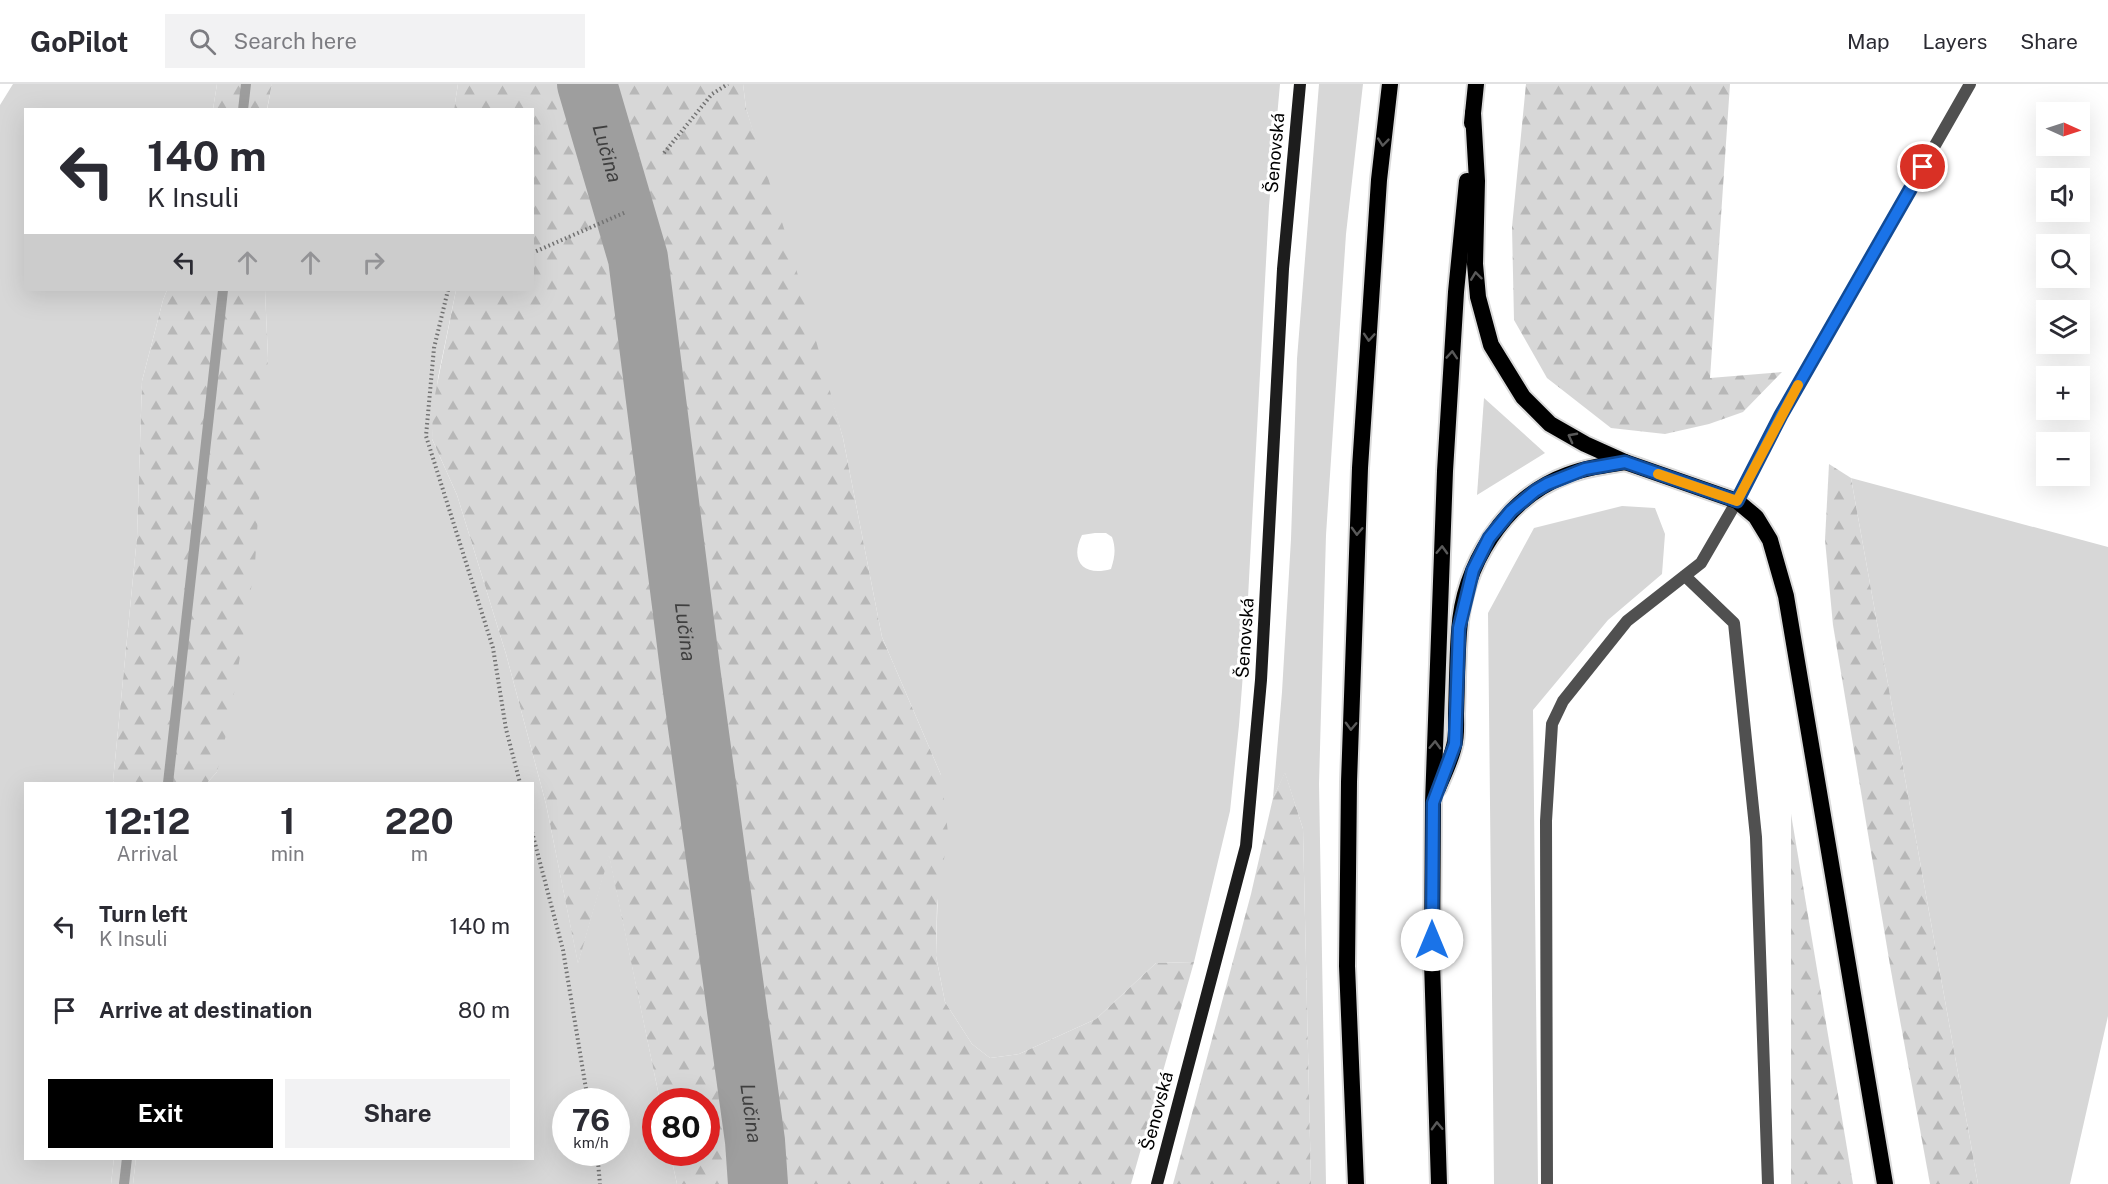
<!DOCTYPE html>
<meta charset="utf-8">
<style>
body{margin:0;font-family:"Public Sans",sans-serif;background:#f2f2f3;color:#2b2b33;height:100vh;display:flex;flex-direction:column;font-size:22px;white-space:nowrap}
*{box-sizing:border-box;margin:0}
p{font-size:20px;color:#7c7c81}
.icon{flex:none;width:33px;height:33px;fill:none;stroke:currentColor;stroke-width:2;stroke-linecap:round;stroke-linejoin:round}
.map{position:relative;flex:1;overflow:hidden}
.details{position:absolute;left:24px;top:698px;width:510px;height:378px;display:flex;flex-direction:column;background:#fff;border-radius:0px;box-shadow:0 6px 24px #0002}
.details>*{flex:none}
.top-card{position:absolute;left:24px;top:24px;width:510px;height:183px;border-radius:0px;box-shadow:0 6px 24px #0002;background:#fff;color:#2b2b33;overflow:hidden}
.needle{width:39px;rotate:93deg}
.buttons{position:absolute;left:2036px;top:18px;display:grid;gap:12px}
.buttons a{display:grid;place-items:center;width:54px;height:54px;border-radius:0px;background:#fff;box-shadow:0 6px 24px #0002;font-size:30px}
.speed{position:absolute;left:552px;top:1004px;display:flex;gap:12px;font-size:30px;font-weight:700;text-align:center}
.speed>*{display:grid;place-content:center;width:78px;height:78px;border-radius:50%;background:#fff;box-shadow:0 6px 24px #0002;line-height:1}
.speed small{font-size:15px;font-weight:400}
.speed .limit{border:9px solid #d22;background:#fff;color:#111}
.pin{position:absolute;display:grid;place-items:center;width:51px;height:51px;color:#fff;margin:-26px;border:3px solid #fff;border-radius:50%;box-shadow:0 2px 6px #0007}
.me{position:absolute;width:66px;margin:-33px;rotate:0deg;stroke-linejoin:round;filter:drop-shadow(0 0 4px #0008)}
.turn{display:flex;align-items:center;gap:21px;height:126px;padding:0 24px;font-size:27px}
.turn .icon{width:78px;height:78px;stroke-width:2.5}
.turn b{display:block;font-size:42px;line-height:51px}
.lanes{display:flex;align-items:center;height:57px;padding:0 24px;background:#0003;justify-content:center;gap:30px;direction:ltr}
.lanes .off{opacity:.35}
.eta{display:flex;justify-content:space-evenly;align-items:center;height:102px;text-align:center}
.eta b{font-size:36px;font-weight:700;line-height:42px}
.primary-button{display:flex;gap:12px;margin-top:auto;padding:12px 24px}
.primary-button a{flex:1;height:69px;border-radius:0px;background:#000;color:#fff;font-size:24px;font-weight:700;line-height:69px;text-align:center}
.primary-button a+a{background:#f2f2f3;color:#2b2b33}
ul{padding:0;list-style:none}
li{display:flex;align-items:center;gap:18px;height:84px;padding:0 24px}
li div{flex:1}
li b{display:block;font-size:22px}
li em{font-style:normal}
header{display:flex;align-items:center;gap:36px;box-sizing:border-box;height:84px;padding:0 30px;background:#fff;border-bottom:2px solid #e1e1e2}
header strong{font-size:28px}
nav{display:flex;gap:33px;margin-inline-start:auto;font-size:21px}
.search{width:420px;height:54px;background:#f2f2f3;display:flex;align-items:center;gap:15px;box-sizing:border-box;padding:0 21px;border-radius:0px;color:#7c7c81;font-size:22px}
.map>svg:first-child{display:block}
</style>
<header>
<strong>GoPilot</strong>
<div class="search"><svg class="icon" aria-label="search" viewBox="0 0 24 24"><circle cx="10" cy="10" r="6"/><path d="M15 15l6 6"/></svg>Search here</div>
<nav><a>Map</a><a>Layers</a><a>Share</a></nav>
</header>
<div class="map">
<svg width="2108" height="1100" viewBox="0 0 2108 1100">
<defs>
<pattern id="forest-firs" width="22" height="20" patternUnits="userSpaceOnUse" patternTransform="scale(1.5)"><rect width="22" height="20" fill="#d7d7d7"/><path d="M5 1l3.5 6h-7zM16 11l3.5 6h-7z" fill="#b7b7b7"/></pattern>
</defs>
<rect width="100%" height="100%" fill="#fff"/>
<g fill="#d7d7d7" fill-rule="evenodd">
<polygon points="13,0 217,0 213,25 26,26 26,206 167,206 163,216 142,297 137,453 113,697 115,699 26,699 26,1074 114,1074 111,1100 0,1100 0,21"/>
<polygon points="272,0 458,0 454,25 267,26"/>
<path d="M743,0h537l-11,122 -23,429 -7,90 -9,86 -36,151 -38,1 -60,56 -77,35 -29,4 -18,-14 -27,-42 -9,-46 5,-181 -59,-138 -39,-199 -97,-330zM1095,449h11l6,4c4,11 3,20 -1,32 -27,8 -42,-8 -29,-34z"/>
<polygon points="1319,0 1363,0 1346,150 1326,451 1319,700 1326,1100 1311,1100 1303,745 1285,689 1273,714 1282,608 1291,455 1297,275"/>
<path d="M265,206h191l-18,88 -6,61 25,56 49,159 40,150 32,159 31,-109 51,247h-4v51h14l7,32h-544l3,-26h396v-375h-325l10,-11 51,-414zM566,1017h50v51h-50z"/>
<polygon points="1484,314 1545,369 1477,411"/>
<polygon points="1851,394 2108,463 2108,932 2070,1100 1978,1100"/>
<polygon points="1622,422 1655,424 1665,450 1662,490 1608,536 1533,626 1538,1100 1494,1100 1488,529 1534,444"/>
</g>
<g fill="url(#forest-firs)">
<polygon points="217,0 272,0 267,25 213,25"/>
<polygon points="458,0 743,0 746,24 792,170 843,354 882,553 941,691 948,749 937,821 936,872 945,918 972,960 990,974 1019,970 1096,935 1156,879 1194,878 1131,1100 677,1100 670,1068 706,1068 706,1017 660,1017 609,772 578,880 546,720 506,570 457,411 432,355 433,321 456,206 532,206 532,26 454,25"/>
<polygon points="1526,0 1730,0 1710,294 1782,288 1743,328 1709,340 1665,350 1611,344 1547,294 1514,236 1512,143"/>
<polygon points="167,206 265,206 268,274 255,480 230,634 217,688 207,699 115,699 113,697 137,453 142,297 163,216"/>
<polygon points="1829,380 1851,394 1978,1100 1930,1100 1891,887 1833,541 1825,456"/>
<polygon points="1285,688 1303,745 1311,1100 1173,1100 1251,810 1273,714"/>
<polygon points="1791,730 1853,1100 1791,1100"/>
<polygon points="114,1074 136,1074 133,1100 111,1100"/>
</g>
<g fill="none" stroke-linecap="round" stroke-linejoin="round">
<g stroke="#9e9e9e" stroke-width="10">
<polyline points="243,26 246,0"/>
<polyline points="168,699 223,206"/>
<polyline points="124,1100 127,1074"/>
</g>
<path stroke="#9e9e9e" stroke-width="60" id="s1" d="M587,0l51,174 53,418 64,465 3,43"/>
<g stroke="#dbdbdb" stroke-width="20">
<g id="trunk">
<polyline points="1473,29 1477,97 1475,180 1478,213 1491,261 1523,313 1550,340 1585,360 1625,378 1737,417 1756,433 1770,456 1786,512 1885,1100"/>
<polyline points="1472,39 1476,0"/>
<path d="M1438,704c6,-14 13,-28 16,-42 3,-10 2,-22 2,-32 1,-28 1,-55 3,-82 4,-66 45,-134 108,-157 18,-7 38,-10 58,-13"/>
<polyline points="1356,1100 1347,882 1349,698 1360,384 1379,96 1390,0"/>
<polyline points="1439,1100 1432,878 1433,719 1445,387 1456,208 1467,97"/>
</g>
</g>
<g stroke="#727272" stroke-width="4" stroke-dasharray="1.5 3" stroke-linecap="butt">
<polyline points="664,69 712,10 728,0"/>
<polyline points="532,169 626,128"/>
<polyline points="448,206 434,264 426,352 493,564 506,645 520,699"/>
<polyline points="532,748 563,866 588,1017"/>
<polyline points="597,1068 600,1100"/>
</g>
<g stroke="#505050" stroke-width="12">
<polyline points="1685,492 1734,539 1756,753 1768,1100"/>
<polyline points="1547,1100 1546,737 1552,640 1563,617 1627,537 1701,479 1737,417"/>
</g>
<polyline stroke="#505050" stroke-width="12" points="1737,417 1781,331 1970,0"/>
<polyline stroke="#1d1d1d" stroke-width="12" points="1157,1100 1246,762 1261,596 1283,185 1300,0"/>
<use href="#trunk" stroke="#000" stroke-width="16"/>
</g>
<defs><path id="oneway-chevron" d="M-2-3.5L2.5 0L-2 3.5" fill="none" stroke-width="1.6" stroke-linecap="round" stroke-linejoin="round" transform="scale(1.5)"/></defs>
<g stroke="#595959">
<use href="#oneway-chevron" transform="translate(1383 58) rotate(96)"/>
<use href="#oneway-chevron" transform="translate(1476 192) rotate(-97)"/>
<use href="#oneway-chevron" transform="translate(1369 253) rotate(94)"/>
<use href="#oneway-chevron" transform="translate(1452 271) rotate(-86)"/>
<use href="#oneway-chevron" transform="translate(1572 353) rotate(-152)"/>
<use href="#oneway-chevron" transform="translate(1357 447) rotate(92)"/>
<use href="#oneway-chevron" transform="translate(1442 466) rotate(-88)"/>
<use href="#oneway-chevron" transform="translate(1351 642) rotate(92)"/>
<use href="#oneway-chevron" transform="translate(1435 661) rotate(-88)"/>
<use href="#oneway-chevron" transform="translate(1437 1042) rotate(-92)"/>
</g>
<g fill="none" stroke-linecap="round" stroke-linejoin="round">
<g stroke="#114b97" stroke-width="15">
<polyline id="route" points="1432,856 1433,719 1455,660 1459,544 1473,486 1489,454 1511,427 1535,407 1547,400 1585,385 1625,378 1737,417 1781,331 1923,83"/>
</g>
<use href="#route" stroke="#1a73e8" stroke-width="10"/>
<polyline stroke="#f59e0b" stroke-width="10" points="1658,390 1737,417 1798,301"/>
</g>
<g text-anchor="middle" stroke-width="6" stroke-linejoin="round" paint-order="stroke">
<g font-size="18" fill="#000" stroke="#fff">
<text transform="translate(1275 69) rotate(-85)" y="6">Šenovská</text>
<text transform="translate(1245 554) rotate(-86)" y="6">Šenovská</text>
<text transform="translate(1157 1027) rotate(-75)" y="6">Šenovská</text>
</g>
<g font-size="20" font-style="italic" fill="#3f3f3f" stroke="#fff">
<text dy="7" stroke="none"><textPath href="#s1" startOffset="72">Lučina</textPath></text>
<text dy="7" stroke="none"><textPath href="#s1" startOffset="558">Lučina</textPath></text>
<text dy="7" stroke="none"><textPath href="#s1" startOffset="1044">Lučina</textPath></text>
</g>
</g>
</svg>
<div class="buttons">
<a><svg class="needle" viewBox="-14 -14 28 28"><path d="M0-13l5 13h-10z" fill="#e53935"/><path d="M0 13l5-13h-10z" fill="#7c7c81"/></svg></a>
<a><svg class="icon" aria-label="sound" viewBox="0 0 24 24"><path d="M4 9h4l5-4v14l-5-4H4zM17 9q2 3 0 6"/></svg></a>
<a><svg class="icon" aria-label="search" viewBox="0 0 24 24"><circle cx="10" cy="10" r="6"/><path d="M15 15l6 6"/></svg></a>
<a><svg class="icon" aria-label="layers" viewBox="0 0 24 24"><path d="M12 4l9 5-9 5-9-5zM3 14l9 5 9-5"/></svg></a>
<a>+</a>
<a>−</a>
</div>
<div class="speed"><div>76<small>km/h</small></div><div class="limit">80</div></div>
<div class="pin" style="left:1923px;top:83px;background:#d93025"><svg class="icon" aria-label="arrive" viewBox="0 0 24 24"><path d="M6 21V4h12l-3 4 3 4H6"/></svg></div>
<svg class="me" style="left:1432px;top:856px" viewBox="-20 -20 40 40"><circle r="19" fill="#fff"/><path d="M0-13L10 11 0 6-10 11z" fill="#1a73e8"/></svg>
<div class="top-card">
<div class="turn"><svg class="icon" aria-label="left" viewBox="0 0 24 24"><path d="M17 20v-9H6M10 6l-5 5 5 5"/></svg><div><b>140 m</b>K Insuli</div></div>
<div class="lanes"><svg class="icon" aria-label="left" viewBox="0 0 24 24"><path d="M17 20v-9H6M10 6l-5 5 5 5"/></svg><svg class="icon off" aria-label="ahead" viewBox="0 0 24 24"><path d="M12 20V5M6 11l6-6 6 6"/></svg><svg class="icon off" aria-label="ahead" viewBox="0 0 24 24"><path d="M12 20V5M6 11l6-6 6 6"/></svg><svg class="icon off" aria-label="right" viewBox="0 0 24 24"><path d="M7 20v-9h11M14 6l5 5-5 5"/></svg></div>
</div>
<section class="details">
<div class="eta">
<div><b>12:12</b><p>Arrival</p></div>
<div><b>1</b><p>min</p></div>
<div><b>220</b><p>m</p></div>
</div>
<ul>
<li><svg class="icon" aria-label="left" viewBox="0 0 24 24"><path d="M17 20v-9H6M10 6l-5 5 5 5"/></svg><div><b>Turn left</b><p>K Insuli</p></div><em>140 m</em></li>
<li><svg class="icon" aria-label="arrive" viewBox="0 0 24 24"><path d="M6 21V4h12l-3 4 3 4H6"/></svg><div><b>Arrive at destination</b></div><em>80 m</em></li>
</ul>
<div class="primary-button"><a>Exit</a><a>Share</a></div>
</section>
</div>
